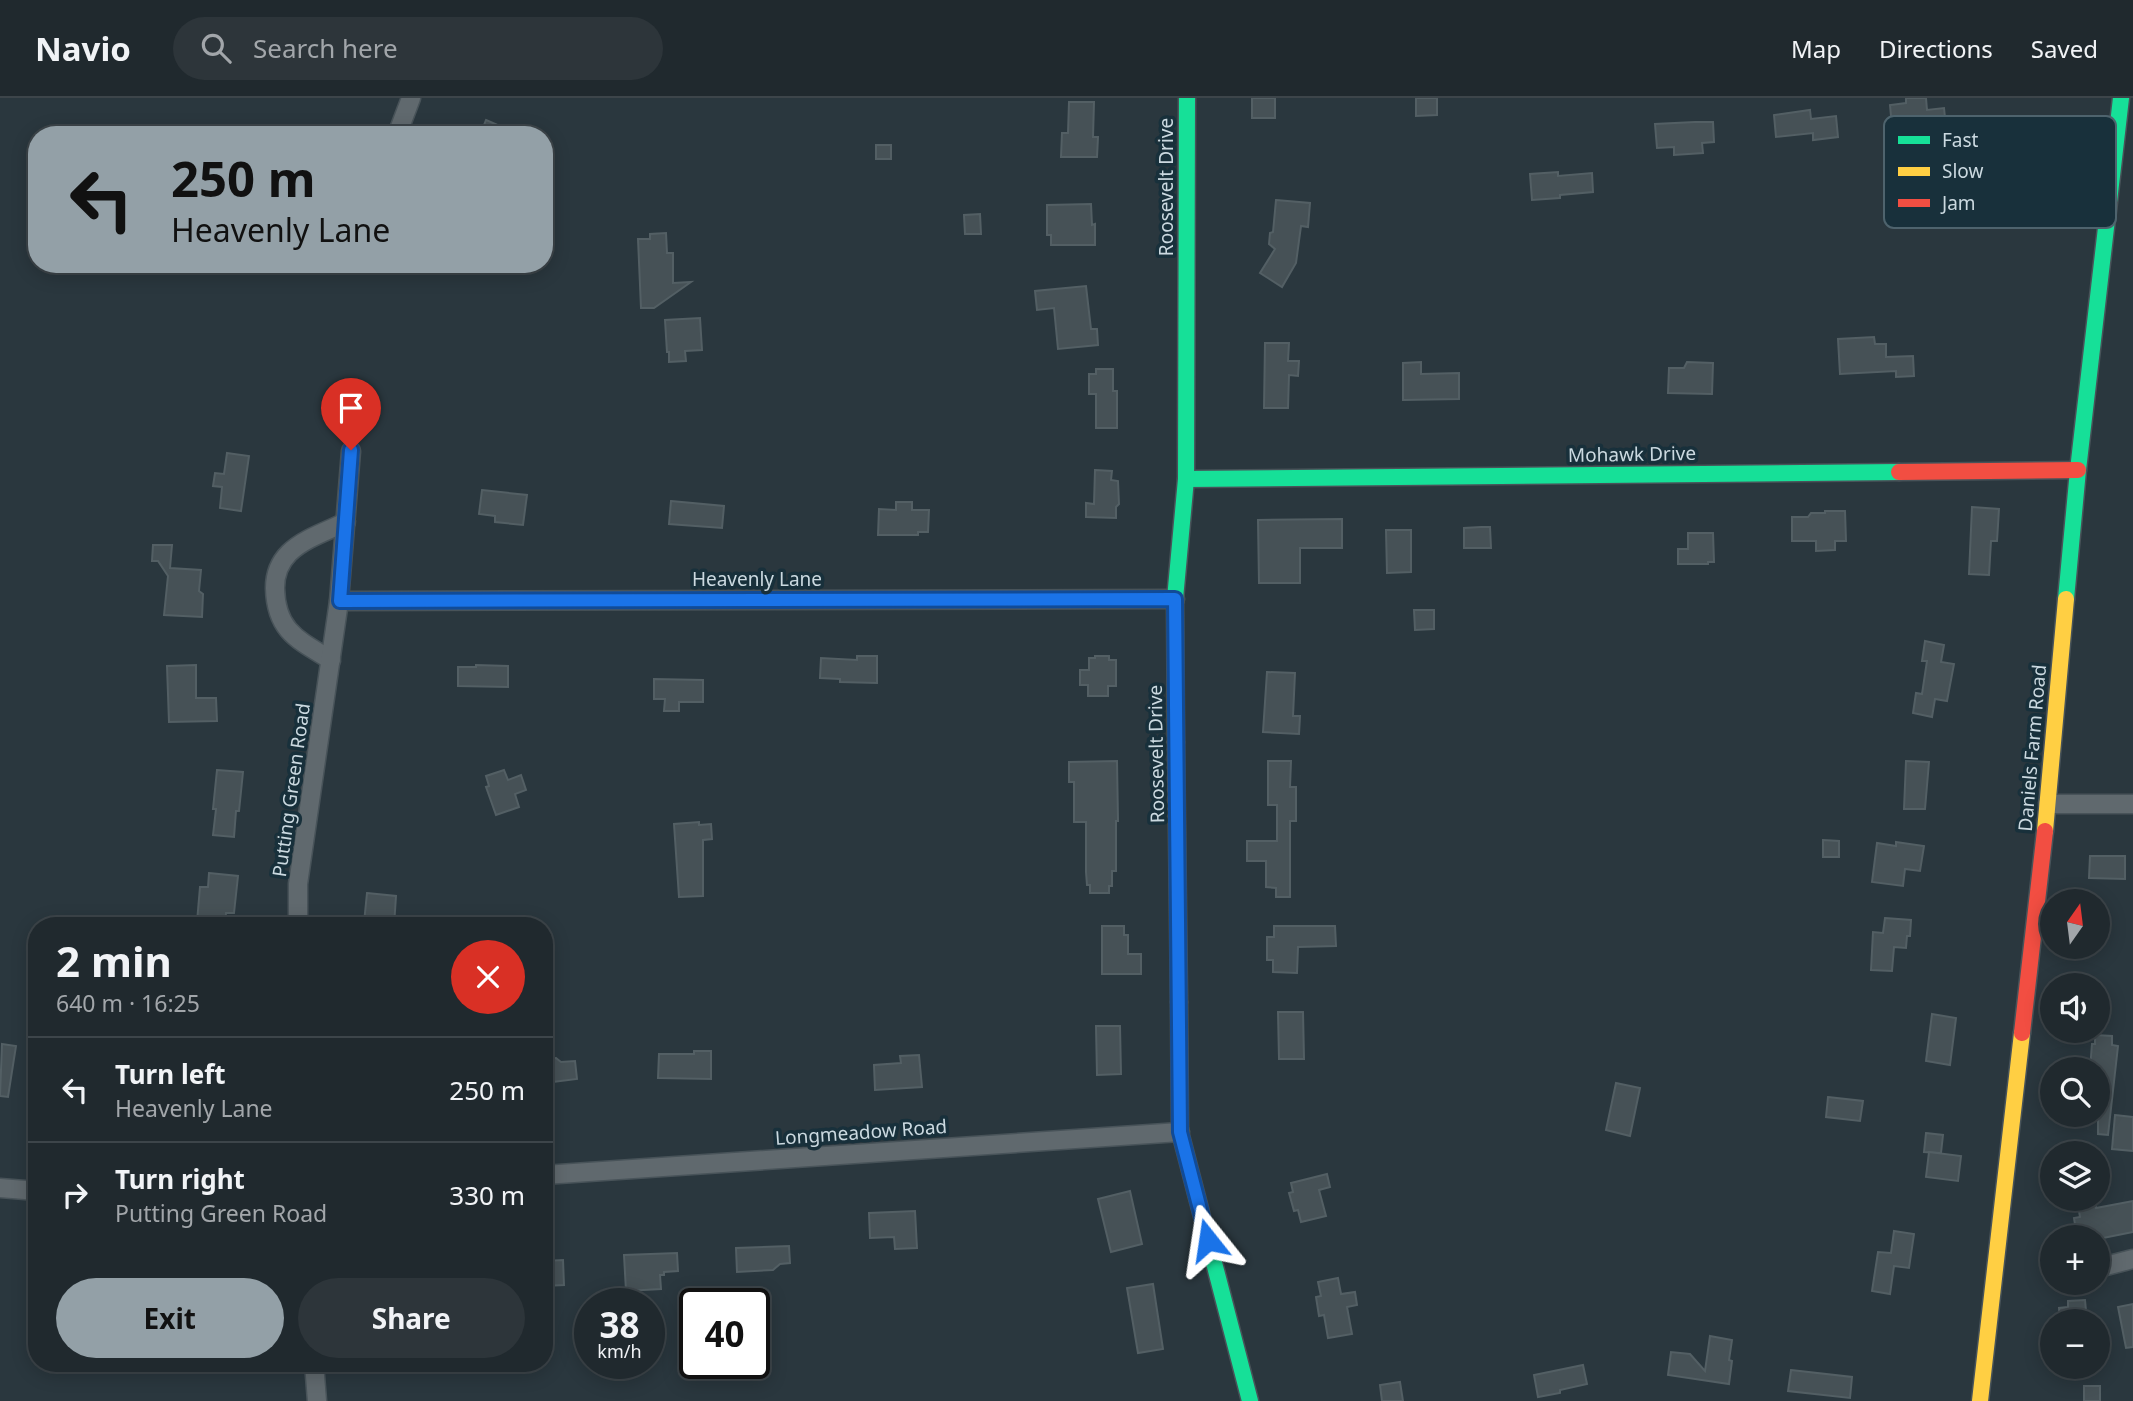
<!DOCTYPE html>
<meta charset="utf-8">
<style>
body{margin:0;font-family:"Noto Sans",sans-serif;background:#2d353a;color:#f1f3f6;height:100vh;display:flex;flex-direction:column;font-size:26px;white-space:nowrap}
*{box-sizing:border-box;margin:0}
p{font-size:23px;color:#a2a6aa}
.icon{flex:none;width:38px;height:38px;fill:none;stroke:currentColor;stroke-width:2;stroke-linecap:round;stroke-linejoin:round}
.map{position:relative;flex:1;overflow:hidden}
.drawer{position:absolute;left:28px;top:819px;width:525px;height:455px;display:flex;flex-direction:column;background:#20292e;border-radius:28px;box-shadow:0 4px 18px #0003,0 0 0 2px #3d454a}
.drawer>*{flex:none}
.hud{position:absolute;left:28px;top:28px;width:525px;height:147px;border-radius:28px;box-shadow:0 4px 18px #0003,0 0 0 2px #3d454a;background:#93a0a7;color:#111;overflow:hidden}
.needle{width:46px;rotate:14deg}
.controls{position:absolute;left:2040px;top:791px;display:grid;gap:14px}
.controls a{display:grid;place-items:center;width:70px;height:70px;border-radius:50%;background:#20292e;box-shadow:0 4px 18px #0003,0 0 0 2px #3d454a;font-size:35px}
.speed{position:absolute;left:574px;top:1190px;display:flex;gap:14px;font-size:35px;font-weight:700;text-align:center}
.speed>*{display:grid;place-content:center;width:91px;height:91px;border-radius:50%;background:#20292e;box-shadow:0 4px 18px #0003,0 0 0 2px #3d454a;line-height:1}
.speed small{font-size:18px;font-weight:400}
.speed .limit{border:4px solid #111;border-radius:10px;background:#fff;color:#111}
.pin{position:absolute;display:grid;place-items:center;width:60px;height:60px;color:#fff;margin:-72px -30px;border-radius:50% 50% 50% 0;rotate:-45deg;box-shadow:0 0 7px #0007}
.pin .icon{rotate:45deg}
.me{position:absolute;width:77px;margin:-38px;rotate:345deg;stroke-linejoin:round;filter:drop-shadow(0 0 5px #0008)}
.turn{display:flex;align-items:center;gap:24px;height:147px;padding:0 28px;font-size:32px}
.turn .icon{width:91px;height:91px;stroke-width:2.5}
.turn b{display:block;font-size:49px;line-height:60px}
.round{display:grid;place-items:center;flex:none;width:74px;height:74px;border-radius:37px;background:#2d353a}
.headline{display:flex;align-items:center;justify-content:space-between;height:119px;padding:0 28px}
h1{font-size:42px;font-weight:700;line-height:52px}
.button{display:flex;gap:14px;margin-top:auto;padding:14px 28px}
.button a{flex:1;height:80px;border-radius:42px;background:#93a0a7;color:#111;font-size:28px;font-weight:700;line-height:80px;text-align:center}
.button a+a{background:#2d353a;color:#f1f3f6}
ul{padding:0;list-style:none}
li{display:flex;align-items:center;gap:21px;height:105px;padding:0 28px;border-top:2px solid #3d454a}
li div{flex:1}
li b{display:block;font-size:26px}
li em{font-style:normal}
header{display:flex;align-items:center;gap:42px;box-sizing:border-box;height:98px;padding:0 35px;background:#20292e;border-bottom:2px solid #3d454a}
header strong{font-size:33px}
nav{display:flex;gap:38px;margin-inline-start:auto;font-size:24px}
.search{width:490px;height:63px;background:#2d353a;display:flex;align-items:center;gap:18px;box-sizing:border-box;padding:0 24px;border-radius:38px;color:#a2a6aa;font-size:26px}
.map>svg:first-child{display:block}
</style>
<header>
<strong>Navio</strong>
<div class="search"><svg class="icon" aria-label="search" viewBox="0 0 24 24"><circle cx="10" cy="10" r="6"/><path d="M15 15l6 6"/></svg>Search here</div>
<nav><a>Map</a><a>Directions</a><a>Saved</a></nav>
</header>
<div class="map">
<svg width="2133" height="1303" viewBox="0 0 2133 1303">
<rect width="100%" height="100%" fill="#2a373e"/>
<g fill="#465156" stroke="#535f64" stroke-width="2">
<rect x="1252" y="0" width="23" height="20"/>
<polygon points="1416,0 1437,0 1437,17 1416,18"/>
<polygon points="1906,0 1926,0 1927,12 1944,10 1946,29 1929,30 1928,26 1892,29 1890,7 1906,5"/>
<polygon points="1069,4 1094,4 1093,39 1098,39 1097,59 1061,59 1062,35 1068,35"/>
<polygon points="1810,12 1811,21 1836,18 1838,39 1813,42 1813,35 1776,39 1774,17"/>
<polygon points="486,22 521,37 480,37"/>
<polygon points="1695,24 1713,24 1714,44 1702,45 1703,55 1674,57 1674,49 1657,50 1655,26"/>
<rect x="876" y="47" width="15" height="14"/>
<polygon points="1558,74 1558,78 1592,75 1593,94 1560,97 1560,100 1532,102 1530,76"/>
<polygon points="1276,102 1310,105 1308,129 1301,128 1296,165 1282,189 1260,175 1275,151 1269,146 1270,135 1273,134"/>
<polygon points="1091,106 1092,127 1095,126 1095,147 1051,147 1051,137 1047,137 1047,107"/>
<polygon points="980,116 981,136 965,136 964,117"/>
<polygon points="666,135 667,155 673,155 673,185 691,184 654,210 641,210 638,141 650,141 650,136"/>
<polygon points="1086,188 1091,231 1097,231 1098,247 1058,251 1054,210 1037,212 1035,193"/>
<polygon points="700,220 702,252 685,253 686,263 669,264 669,254 667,254 665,222"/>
<polygon points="1874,239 1875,246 1886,246 1886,259 1913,258 1914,278 1896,279 1896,273 1840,276 1838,241"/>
<polygon points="1265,245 1289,245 1288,263 1299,263 1298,278 1289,277 1288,310 1264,310"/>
<polygon points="1421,264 1421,276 1459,275 1459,301 1403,302 1403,265"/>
<polygon points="1687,264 1713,265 1712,296 1668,295 1669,270 1684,270"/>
<polygon points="1096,271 1113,271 1113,293 1117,293 1117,330 1096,330 1096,296 1089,296 1089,276 1096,276"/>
<polygon points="227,355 249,358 241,413 220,410 222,389 213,388 215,375 224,376"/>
<polygon points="1095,372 1112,373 1111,382 1118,383 1119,406 1116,409 1116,420 1086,419 1086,405 1094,406"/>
<polygon points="482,392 527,397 523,427 495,424 495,418 479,416"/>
<polygon points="671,403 724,408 722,430 669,426"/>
<polygon points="896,404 912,404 912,412 929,412 928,434 918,434 918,437 878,437 879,411 896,412"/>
<polygon points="1972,409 1999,411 1997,443 1991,443 1989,477 1969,476"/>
<polygon points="1825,413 1845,413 1846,443 1835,443 1835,452 1816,453 1816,443 1792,443 1792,419 1808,419 1811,415 1825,415"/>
<polygon points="1342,421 1342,450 1300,450 1300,485 1259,485 1258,422"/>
<polygon points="1481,429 1490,429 1491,450 1464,450 1464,430"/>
<polygon points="1386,432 1411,432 1411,474 1387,475"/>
<polygon points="1688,435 1713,435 1714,464 1708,464 1708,466 1678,466 1678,451 1688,451"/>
<polygon points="153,447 172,447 170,470 201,472 199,493 203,496 202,519 164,517 168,478 158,463 152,463"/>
<polygon points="1414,512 1434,512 1434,531 1415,532"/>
<polygon points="1925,543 1944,547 1941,564 1954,566 1947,603 1935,601 1932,619 1913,615 1916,595 1922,596 1927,563 1922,563"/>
<polygon points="857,558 877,558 877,585 840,584 840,581 820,580 821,560 857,562"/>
<polygon points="1095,558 1109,558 1109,562 1116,562 1116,588 1108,588 1108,598 1088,598 1088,587 1080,587 1080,572 1089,572 1089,560 1095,560"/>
<polygon points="196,567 196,600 216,600 217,623 169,624 167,568"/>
<polygon points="476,567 508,568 508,589 458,588 458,569 476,569"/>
<polygon points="1267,574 1295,575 1293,618 1300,618 1299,636 1263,634"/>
<polygon points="654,581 703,582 703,604 679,604 679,613 664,613 665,601 654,601"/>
<polygon points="1117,663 1118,723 1116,723 1116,773 1112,773 1112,788 1109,788 1109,795 1090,795 1090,787 1087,787 1086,774 1086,724 1074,724 1074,684 1069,684 1069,664"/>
<polygon points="1268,663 1291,663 1290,689 1296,689 1296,723 1290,723 1290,799 1276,799 1276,790 1266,789 1266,763 1247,763 1247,743 1277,743 1277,707 1268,707"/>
<polygon points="1906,663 1929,664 1925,711 1904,711"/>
<polygon points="217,672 243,674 239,713 236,713 234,739 213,737 216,711 213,711"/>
<polygon points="504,672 508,682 521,677 526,692 515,696 519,709 496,717 486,689 489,688 486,678"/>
<polygon points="699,724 699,727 711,726 712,741 703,742 703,798 679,799 674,726"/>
<polygon points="1823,742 1839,743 1839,759 1823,759"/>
<polygon points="1896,744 1924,748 1920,773 1905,771 1903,788 1872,784 1877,745 1896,748"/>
<polygon points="2090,758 2125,758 2125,781 2089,780"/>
<polygon points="209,775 238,778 234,815 226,815 225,828 206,828 206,825 197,824 200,789 208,789"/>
<polygon points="367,795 396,798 394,828 370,828 371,825 364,825"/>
<polygon points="1885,820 1911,822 1910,838 1907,838 1906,850 1894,849 1892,873 1871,872 1873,834 1883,835"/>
<polygon points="1102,828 1124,828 1124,837 1128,837 1128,856 1141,856 1141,876 1102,876"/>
<polygon points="1274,828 1335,828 1336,848 1298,849 1297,875 1273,874 1273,862 1267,862 1267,839 1274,839"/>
<polygon points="1278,914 1303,914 1304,961 1279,961"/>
<polygon points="1932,916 1956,920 1950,967 1926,963"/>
<polygon points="1096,928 1120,928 1121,976 1097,977"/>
<polygon points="2095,937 2112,938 2112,947 2118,948 2108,1037 2098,1036 2098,971 2090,971 2092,946 2095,946"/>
<polygon points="2,946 16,948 8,999 0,998"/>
<polygon points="694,953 711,953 711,981 658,980 659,956 694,956"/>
<polygon points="919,957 922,989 875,992 874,967 901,965 900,958"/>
<polygon points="556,960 561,964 575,963 577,981 544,985 544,961"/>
<polygon points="1616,985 1640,990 1630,1038 1606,1032"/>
<polygon points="1828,999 1863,1003 1860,1023 1826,1019"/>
<polygon points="2115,1017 2133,1019 2133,1053 2112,1051"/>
<polygon points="1926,1035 1943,1037 1941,1055 1924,1054"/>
<polygon points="1929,1054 1961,1058 1958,1083 1926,1079"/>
<polygon points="1327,1076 1330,1089 1319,1092 1326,1118 1301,1124 1298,1112 1294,1113 1289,1095 1293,1094 1291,1085"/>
<polygon points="1130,1093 1142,1146 1111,1154 1098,1101"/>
<polygon points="2077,1101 2094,1101 2096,1110 2133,1103 2133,1134 2098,1141 2098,1139 2077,1139 2074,1120 2080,1119"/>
<polygon points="915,1113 917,1150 895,1151 894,1139 870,1140 869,1115"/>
<polygon points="1894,1133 1914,1136 1909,1170 1894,1168 1890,1196 1872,1193 1878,1154 1891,1155"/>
<polygon points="789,1148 790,1165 780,1166 773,1172 737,1174 736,1150"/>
<polygon points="677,1155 678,1173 664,1174 664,1177 660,1177 661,1191 626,1193 624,1157"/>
<polygon points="563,1162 564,1187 544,1188 544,1163"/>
<polygon points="1338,1180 1341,1196 1355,1194 1357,1207 1347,1209 1352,1236 1328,1240 1324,1217 1319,1218 1316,1199 1321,1198 1318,1184"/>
<polygon points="1153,1186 1163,1251 1138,1255 1127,1190"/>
<polygon points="2085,1202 2087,1223 2060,1223 2059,1210 2068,1209 2068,1203"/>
<polygon points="2133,1206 2133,1249 2126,1250 2118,1209"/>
<polygon points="1710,1238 1732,1242 1729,1262 1732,1263 1729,1286 1668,1277 1671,1254 1690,1256 1705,1273"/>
<polygon points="1583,1267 1587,1286 1560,1292 1560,1295 1538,1299 1534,1277"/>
<polygon points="1791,1272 1852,1279 1850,1300 1788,1293"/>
<polygon points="1400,1284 1403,1303 1382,1303 1380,1287"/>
<rect x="2084" y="1288" width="16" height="15"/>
</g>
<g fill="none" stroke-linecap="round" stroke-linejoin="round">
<g stroke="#485359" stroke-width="21">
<g id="street">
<polyline points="397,37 411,0"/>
<polyline points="339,503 1175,501"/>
<path d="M331,562c-33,-20 -55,-29 -56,-72 0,-13 5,-26 14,-35 14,-14 38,-22 57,-31"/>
<polyline points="2048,706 2133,706"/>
<polyline points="298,828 298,786 339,503 351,353"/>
<polyline points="544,1077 1180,1034"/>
<polyline points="0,1090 37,1093"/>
<polyline points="2098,1170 2133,1161"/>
<polyline points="314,1265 317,1303"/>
</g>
</g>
<g stroke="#485359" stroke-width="19">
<g id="fast">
<polyline points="1186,381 1899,374"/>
<polyline points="2066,501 2078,372 2121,0"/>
<polyline points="1176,644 1175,501 1186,381 1187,0"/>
<polyline points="1179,904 1180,1034 1250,1303"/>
</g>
</g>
<g stroke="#485359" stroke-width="19">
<g id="slow">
<polyline points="1176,644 1179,904"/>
<polyline points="2045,733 2066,501"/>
<polyline points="1980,1303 2022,935"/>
</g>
</g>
<g stroke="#485359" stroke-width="19">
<g id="jam">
<polyline points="1899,374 2078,372"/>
<polyline points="2022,935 2045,733"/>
</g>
</g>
<use href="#street" stroke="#60696e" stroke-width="18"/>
<use href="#fast" stroke="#16e098" stroke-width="16"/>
<use href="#slow" stroke="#ffcf43" stroke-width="16"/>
<use href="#jam" stroke="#f24e42" stroke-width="16"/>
</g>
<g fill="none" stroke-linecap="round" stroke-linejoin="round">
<g stroke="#114b97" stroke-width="18">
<polyline id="route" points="351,352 340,503 1175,501 1180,1034 1208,1142"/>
</g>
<use href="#route" stroke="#1a73e8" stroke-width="12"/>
</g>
<g text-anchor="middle" stroke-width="7" stroke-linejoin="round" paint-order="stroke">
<g font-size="19" fill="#cbd9e0" stroke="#18303b">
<text transform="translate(1166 89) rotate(-90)" y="7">Roosevelt Drive</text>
<text transform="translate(1632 356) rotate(-1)" y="7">Mohawk Drive</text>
<text x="757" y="488">Heavenly Lane</text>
<text transform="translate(2032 650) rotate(-85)" y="7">Daniels Farm Road</text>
<text transform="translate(1156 656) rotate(-91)" y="7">Roosevelt Drive</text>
<text transform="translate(291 692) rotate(-82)" y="7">Putting Green Road</text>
<text transform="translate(861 1034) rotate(-4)" y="7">Longmeadow Road</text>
</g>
</g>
<rect x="1884" y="18" width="232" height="112" rx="10" fill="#18303b" stroke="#4e636d" stroke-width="2"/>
<rect x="1898" y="38" width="32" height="8" fill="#16e098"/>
<rect x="1898" y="69" width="32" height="9" fill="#ffcf43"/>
<rect x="1898" y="101" width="32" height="8" fill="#f24e42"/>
<g font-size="19" fill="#cbd9e0">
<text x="1942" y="49">Fast</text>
<text x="1942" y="80">Slow</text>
<text x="1942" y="112">Jam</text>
</g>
</svg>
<div class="controls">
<a><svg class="needle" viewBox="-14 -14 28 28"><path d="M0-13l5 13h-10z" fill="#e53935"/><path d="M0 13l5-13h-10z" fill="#a2a6aa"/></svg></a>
<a><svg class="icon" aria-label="sound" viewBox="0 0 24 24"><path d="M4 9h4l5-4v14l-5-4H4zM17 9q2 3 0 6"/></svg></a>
<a><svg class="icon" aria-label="search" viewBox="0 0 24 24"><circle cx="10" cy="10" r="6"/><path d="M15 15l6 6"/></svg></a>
<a><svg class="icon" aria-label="layers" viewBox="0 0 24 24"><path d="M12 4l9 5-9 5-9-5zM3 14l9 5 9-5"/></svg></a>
<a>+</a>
<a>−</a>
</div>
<div class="speed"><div>38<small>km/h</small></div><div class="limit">40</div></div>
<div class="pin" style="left:351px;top:352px;background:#d93025"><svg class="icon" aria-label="arrive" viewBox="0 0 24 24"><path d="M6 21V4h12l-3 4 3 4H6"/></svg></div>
<svg class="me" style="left:1208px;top:1142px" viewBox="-20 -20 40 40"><path d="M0-17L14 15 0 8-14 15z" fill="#1a73e8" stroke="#fff" stroke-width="4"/></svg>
<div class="hud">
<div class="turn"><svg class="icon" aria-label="left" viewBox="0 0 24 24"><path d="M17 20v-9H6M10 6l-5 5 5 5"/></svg><div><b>250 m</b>Heavenly Lane</div></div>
</div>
<section class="drawer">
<div class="headline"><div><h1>2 min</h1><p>640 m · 16:25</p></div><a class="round" style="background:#d93025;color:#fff"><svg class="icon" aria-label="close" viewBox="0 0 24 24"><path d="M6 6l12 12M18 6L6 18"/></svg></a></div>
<ul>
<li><svg class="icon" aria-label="left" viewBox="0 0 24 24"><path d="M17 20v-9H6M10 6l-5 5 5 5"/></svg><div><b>Turn left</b><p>Heavenly Lane</p></div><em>250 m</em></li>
<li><svg class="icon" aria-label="right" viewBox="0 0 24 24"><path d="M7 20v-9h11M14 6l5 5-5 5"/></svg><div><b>Turn right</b><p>Putting Green Road</p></div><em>330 m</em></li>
</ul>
<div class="button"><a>Exit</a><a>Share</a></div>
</section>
</div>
